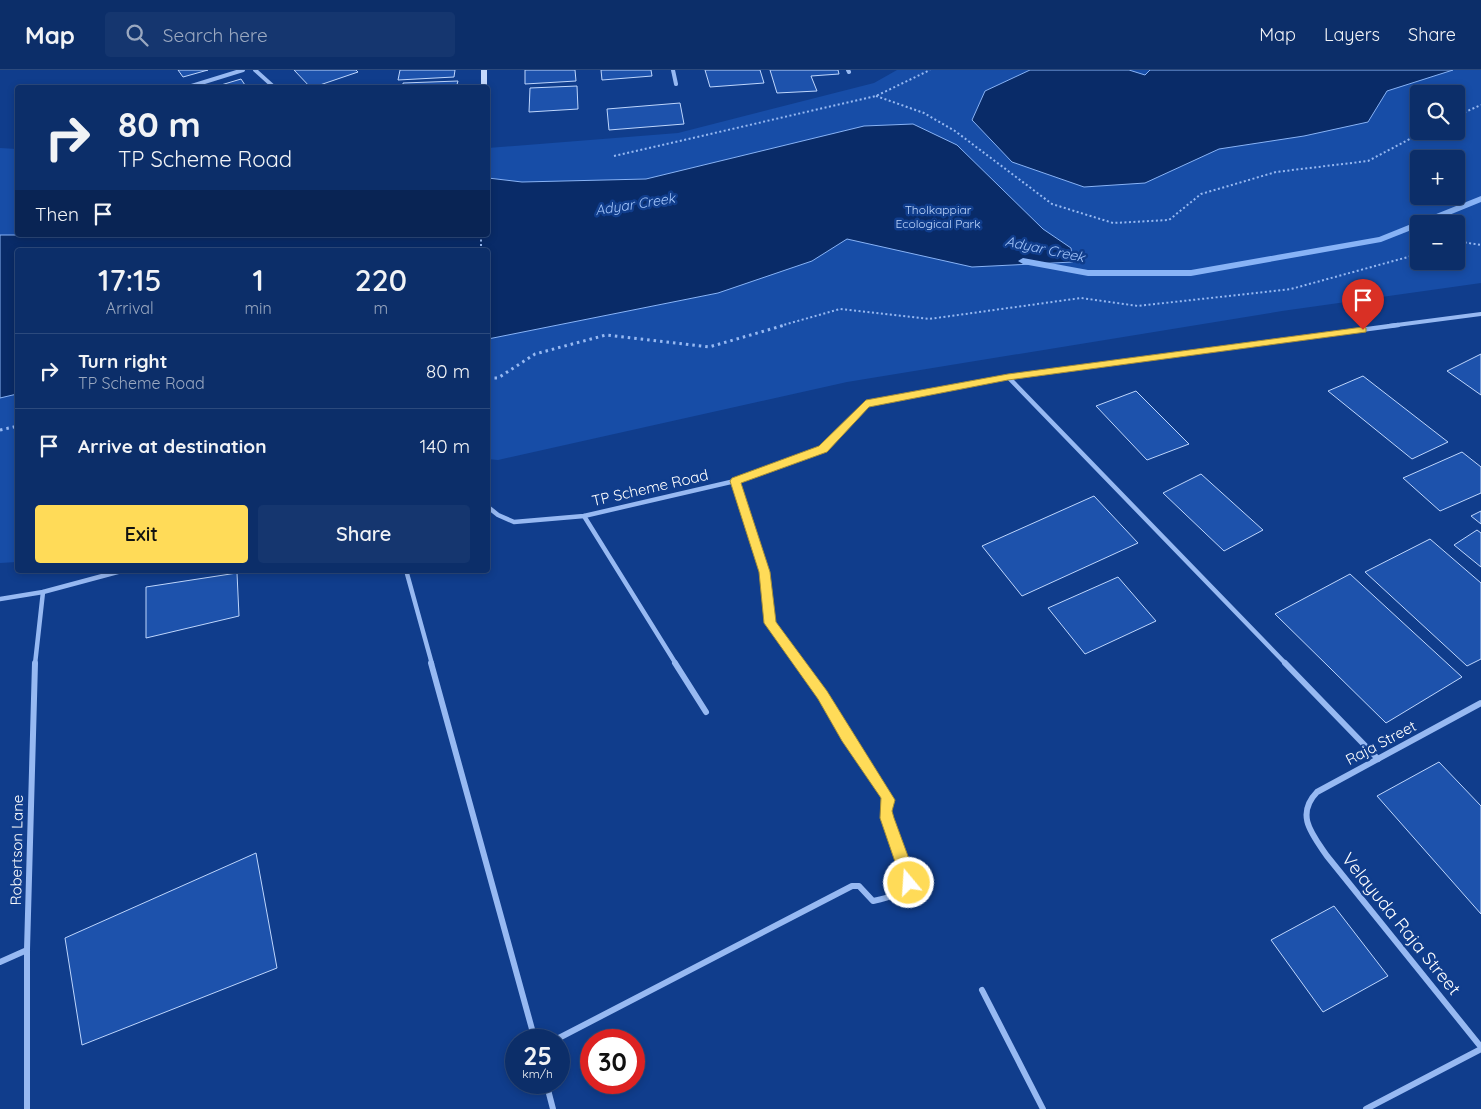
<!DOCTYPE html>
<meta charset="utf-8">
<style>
body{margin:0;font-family:Quicksand,sans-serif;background:#15366f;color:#f1f3f6;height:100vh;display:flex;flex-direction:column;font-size:19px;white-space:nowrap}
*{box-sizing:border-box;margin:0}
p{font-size:16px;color:#9aa8c0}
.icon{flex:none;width:28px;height:28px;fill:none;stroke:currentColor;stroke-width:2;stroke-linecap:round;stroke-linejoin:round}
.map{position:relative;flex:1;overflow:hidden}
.side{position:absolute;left:15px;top:178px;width:475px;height:325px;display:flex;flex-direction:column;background:#0c2e69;border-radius:5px;box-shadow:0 2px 8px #0003,0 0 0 1px #2c4a7d}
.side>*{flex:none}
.hud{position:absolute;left:15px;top:15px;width:475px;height:152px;border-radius:5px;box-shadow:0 2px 8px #0003,0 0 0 1px #2c4a7d;background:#0c2e69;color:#f1f3f6;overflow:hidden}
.fabs{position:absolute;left:1410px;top:15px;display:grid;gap:10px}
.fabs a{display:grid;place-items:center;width:55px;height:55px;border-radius:5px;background:#0c2e69;box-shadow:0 2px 8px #0003,0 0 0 1px #2c4a7d;font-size:25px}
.speed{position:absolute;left:505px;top:959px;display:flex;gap:10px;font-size:25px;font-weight:700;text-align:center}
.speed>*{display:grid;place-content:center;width:65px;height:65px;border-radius:50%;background:#0c2e69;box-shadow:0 2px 8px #0003,0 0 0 1px #2c4a7d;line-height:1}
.speed small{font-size:12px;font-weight:400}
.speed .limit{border:8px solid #d22;background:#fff;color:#111}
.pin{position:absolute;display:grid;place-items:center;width:42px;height:42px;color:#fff;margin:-51px -21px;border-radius:50% 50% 50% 0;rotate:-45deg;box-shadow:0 0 5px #0007}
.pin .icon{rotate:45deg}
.me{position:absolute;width:55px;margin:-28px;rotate:342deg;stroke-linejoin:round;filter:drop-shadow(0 0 4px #0008)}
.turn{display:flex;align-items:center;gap:18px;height:105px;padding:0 20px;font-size:22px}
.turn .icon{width:65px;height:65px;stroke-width:2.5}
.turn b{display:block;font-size:35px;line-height:42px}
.then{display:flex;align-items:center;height:48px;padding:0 20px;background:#0003;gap:10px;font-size:19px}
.eta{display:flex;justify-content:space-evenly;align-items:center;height:85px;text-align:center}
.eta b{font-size:30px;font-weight:600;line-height:35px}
.primary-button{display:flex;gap:10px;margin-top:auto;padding:10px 20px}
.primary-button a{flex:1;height:58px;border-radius:5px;background:#ffdb58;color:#111;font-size:20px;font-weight:600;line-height:58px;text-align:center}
.primary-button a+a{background:#15366f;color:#f1f3f6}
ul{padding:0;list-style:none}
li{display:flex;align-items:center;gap:15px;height:75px;padding:0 20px;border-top:1px solid #2c4a7d}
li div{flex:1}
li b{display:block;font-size:19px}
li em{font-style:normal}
header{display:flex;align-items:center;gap:30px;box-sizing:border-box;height:70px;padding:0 25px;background:#0c2e69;border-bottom:1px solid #2c4a7d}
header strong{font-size:24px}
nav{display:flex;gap:28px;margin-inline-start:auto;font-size:18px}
.search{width:350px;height:45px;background:#15366f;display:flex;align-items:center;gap:12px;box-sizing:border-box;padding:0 18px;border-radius:5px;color:#9aa8c0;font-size:19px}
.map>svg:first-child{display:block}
</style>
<header>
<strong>Map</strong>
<div class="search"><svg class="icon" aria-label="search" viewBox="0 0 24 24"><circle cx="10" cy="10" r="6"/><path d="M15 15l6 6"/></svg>Search here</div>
<nav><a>Map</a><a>Layers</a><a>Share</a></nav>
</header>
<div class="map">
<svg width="1481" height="1039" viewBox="0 0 1481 1039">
<rect width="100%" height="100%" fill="#103d8c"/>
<path fill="#174da7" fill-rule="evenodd" d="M897,0h584v213l-199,28 -435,71 -349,78 -10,-1v-209h-470l-1,312 -17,1v-415l17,1 1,86h470v-87l190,-15 196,-50zM1419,24h37v37h-37zM1419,89h37v37h-37zM1419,154h37v37h-37z"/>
<g fill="#092b68" stroke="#88b3f6">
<polygon points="1030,0 1129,0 1145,5 1150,0 1453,0 1387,21 1368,52 1304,66 1219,79 1145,113 1084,117 1012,92 972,50 985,21"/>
<polygon points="913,54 957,75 1043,159 1071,178 1073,192 972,197 847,169 812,191 718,223 488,269 488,180 18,180 17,324 0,328 0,165 488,165 488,108 522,112 646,109 864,56"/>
</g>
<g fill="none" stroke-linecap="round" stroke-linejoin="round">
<polygon fill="#88b3f6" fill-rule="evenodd" points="1481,126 1481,132 1427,154 1419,154 1419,157 1381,172 1191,206 1088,206 1023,194 1018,191 1023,188 1088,200 1191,200 1379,167"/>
</g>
<g fill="#1d52ac" stroke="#bed6fd">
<polygon points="178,0 208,0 183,7"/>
<polygon points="294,0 356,0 358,2 311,18"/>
<polygon points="400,0 455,0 454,7 398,10"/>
<polygon points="525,0 575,0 576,11 525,14"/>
<polygon points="601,0 651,0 652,6 602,10"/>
<polygon points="705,0 760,0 764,13 710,17"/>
<polygon points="770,0 838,0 839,4 811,6 817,21 777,23"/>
<polygon points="241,9 247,18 211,18"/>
<polygon points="458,11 456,18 403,18 403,13"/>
<polygon points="577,16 578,39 529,42 530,18"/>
<polygon points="680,33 684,54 609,60 607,39"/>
<polygon points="1481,284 1481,325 1447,301"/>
<polygon points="1363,306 1448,372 1412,389 1328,321"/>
<polygon points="1136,321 1189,374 1147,390 1096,336"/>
<polygon points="1462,382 1481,397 1481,423 1440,441 1403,408"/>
<polygon points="1201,404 1263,460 1224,481 1163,423"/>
<polygon points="1094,426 1138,473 1022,526 982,476"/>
<polygon points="1481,441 1481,454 1471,446"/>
<polygon points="1477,460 1481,463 1481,497 1454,475"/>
<polygon points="1430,469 1481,513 1481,589 1467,596 1365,502"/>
<polygon points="237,503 239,546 146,568 146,517"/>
<polygon points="1350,504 1462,607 1386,653 1275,544"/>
<polygon points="1118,507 1156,551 1085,584 1048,538"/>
<polygon points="1439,692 1481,736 1481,844 1377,726"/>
<polygon points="256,783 277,898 82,975 65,868"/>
<polygon points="1334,836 1388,906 1323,942 1271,870"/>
</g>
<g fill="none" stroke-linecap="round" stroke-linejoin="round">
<g stroke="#97b9f2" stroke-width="2" stroke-dasharray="2 2.5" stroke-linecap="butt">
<polyline points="876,26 924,43 955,61 1052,134 1113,153 1169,150 1201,124 1276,102 1368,91 1425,61"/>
<polyline points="1456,46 1481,35"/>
<polyline points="614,86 876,26 930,0"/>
<polyline points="481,165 481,180"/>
<polyline points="1456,174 1462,172 1481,175"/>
<polyline points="780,256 840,239 929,249 1081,228 1138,236 1291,219 1419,184"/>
</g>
<g stroke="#97b9f2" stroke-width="3" stroke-dasharray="2.5 4" stroke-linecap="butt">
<polyline points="488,308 498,308 535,284 606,265 709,277 785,255"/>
<polyline points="0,360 18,356"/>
</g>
<g stroke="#97b9f2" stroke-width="4">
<polyline points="255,0 275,18"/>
<polyline points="673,0 676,14"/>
<polyline points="848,0 849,2"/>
<polyline points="185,18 243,0"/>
<polyline points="1389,256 1481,244"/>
</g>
<g stroke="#97b9f2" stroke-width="4.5">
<polyline points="1008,307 1286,594"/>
<polyline points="735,411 764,502 770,553 800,594"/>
<polyline points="488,437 498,445 514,452 584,446 735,411 823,379 866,334 1008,307 1398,255"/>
<polyline points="584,446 676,594"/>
<polyline points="406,500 432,594"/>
<polyline points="0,529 43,522 125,500"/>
<polyline points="35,594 43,522"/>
</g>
<g stroke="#97b9f2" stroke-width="6">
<polyline points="431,593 535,970"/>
<polyline points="675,593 706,642"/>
<polyline points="1285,593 1378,689"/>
<path d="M1481,633l-164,89c-22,23 -5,42 10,64l154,191"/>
<polyline points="0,892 27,880"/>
<polyline points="982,920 1043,1039"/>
<path d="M555,970l297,-154h7l14,15c14,-3 33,-7 36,-23l-22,-60 -1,-24 -39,-57 -24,-42 -24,-32"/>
<polyline points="546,1012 553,1039"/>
<polyline points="27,1039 27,880 35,593"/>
<polyline points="1366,1039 1481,979"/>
</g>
<rect fill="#c5d9fd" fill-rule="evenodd" x="481" y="0" width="6" height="18"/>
</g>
<polygon fill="#ffdb58" stroke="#a68e39" points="1363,257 1366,258 1366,262 1008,310 869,337 827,382 741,413 770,502 776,552 827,621 895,730 892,741 894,748 916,808 914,818 909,820 904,818 880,748 881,728 842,671 818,629 764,553 759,502 730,411 732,408 819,376 866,330 1008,304"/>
<g text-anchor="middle" stroke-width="5" stroke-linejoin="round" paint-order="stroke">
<g font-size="12" fill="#bed6fd" stroke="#103d8c">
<text x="938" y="144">Tholkappiar<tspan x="938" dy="14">Ecological Park</tspan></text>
</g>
<g font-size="14" font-style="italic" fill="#a2c4fa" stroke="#103d8c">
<text transform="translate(635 134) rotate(-9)" y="5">Adyar Creek</text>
<text transform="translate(1045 179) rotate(12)" y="5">Adyar Creek</text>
</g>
<g font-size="15" fill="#fff" stroke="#103d8c">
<text transform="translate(650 418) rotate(-13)" y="5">TP Scheme Road</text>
<text transform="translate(1381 673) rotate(-28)" y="5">Raja Street</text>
<text transform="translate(17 780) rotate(-89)" y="5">Robertson Lane</text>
</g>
<g font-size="18" fill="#fff" stroke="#103d8c">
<text transform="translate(1401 854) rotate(51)" y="6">Velayuda Raja Street</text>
</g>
</g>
</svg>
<div class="fabs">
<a><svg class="icon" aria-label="search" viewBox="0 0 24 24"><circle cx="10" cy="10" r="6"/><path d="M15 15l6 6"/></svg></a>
<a>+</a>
<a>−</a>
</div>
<div class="speed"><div>25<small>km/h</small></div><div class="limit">30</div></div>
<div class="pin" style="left:1363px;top:260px;background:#d93025"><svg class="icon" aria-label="arrive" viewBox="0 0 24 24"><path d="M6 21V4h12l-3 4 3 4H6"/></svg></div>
<svg class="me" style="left:909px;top:813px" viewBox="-20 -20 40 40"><circle r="17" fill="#ffdb58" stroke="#fff" stroke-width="3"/><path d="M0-11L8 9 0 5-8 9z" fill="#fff"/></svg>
<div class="hud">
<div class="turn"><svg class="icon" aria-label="right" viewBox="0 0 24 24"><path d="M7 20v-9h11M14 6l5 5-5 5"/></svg><div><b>80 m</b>TP Scheme Road</div></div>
<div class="then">Then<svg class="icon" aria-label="arrive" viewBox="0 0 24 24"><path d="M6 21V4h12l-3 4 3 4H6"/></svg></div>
</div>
<section class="side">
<div class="eta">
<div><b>17:15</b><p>Arrival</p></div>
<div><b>1</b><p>min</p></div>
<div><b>220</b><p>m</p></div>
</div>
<ul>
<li><svg class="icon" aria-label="right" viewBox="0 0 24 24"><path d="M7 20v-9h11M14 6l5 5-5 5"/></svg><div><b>Turn right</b><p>TP Scheme Road</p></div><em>80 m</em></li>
<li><svg class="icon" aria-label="arrive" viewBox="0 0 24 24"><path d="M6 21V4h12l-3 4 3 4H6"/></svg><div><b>Arrive at destination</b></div><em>140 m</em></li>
</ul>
<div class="primary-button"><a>Exit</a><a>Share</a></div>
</section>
</div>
